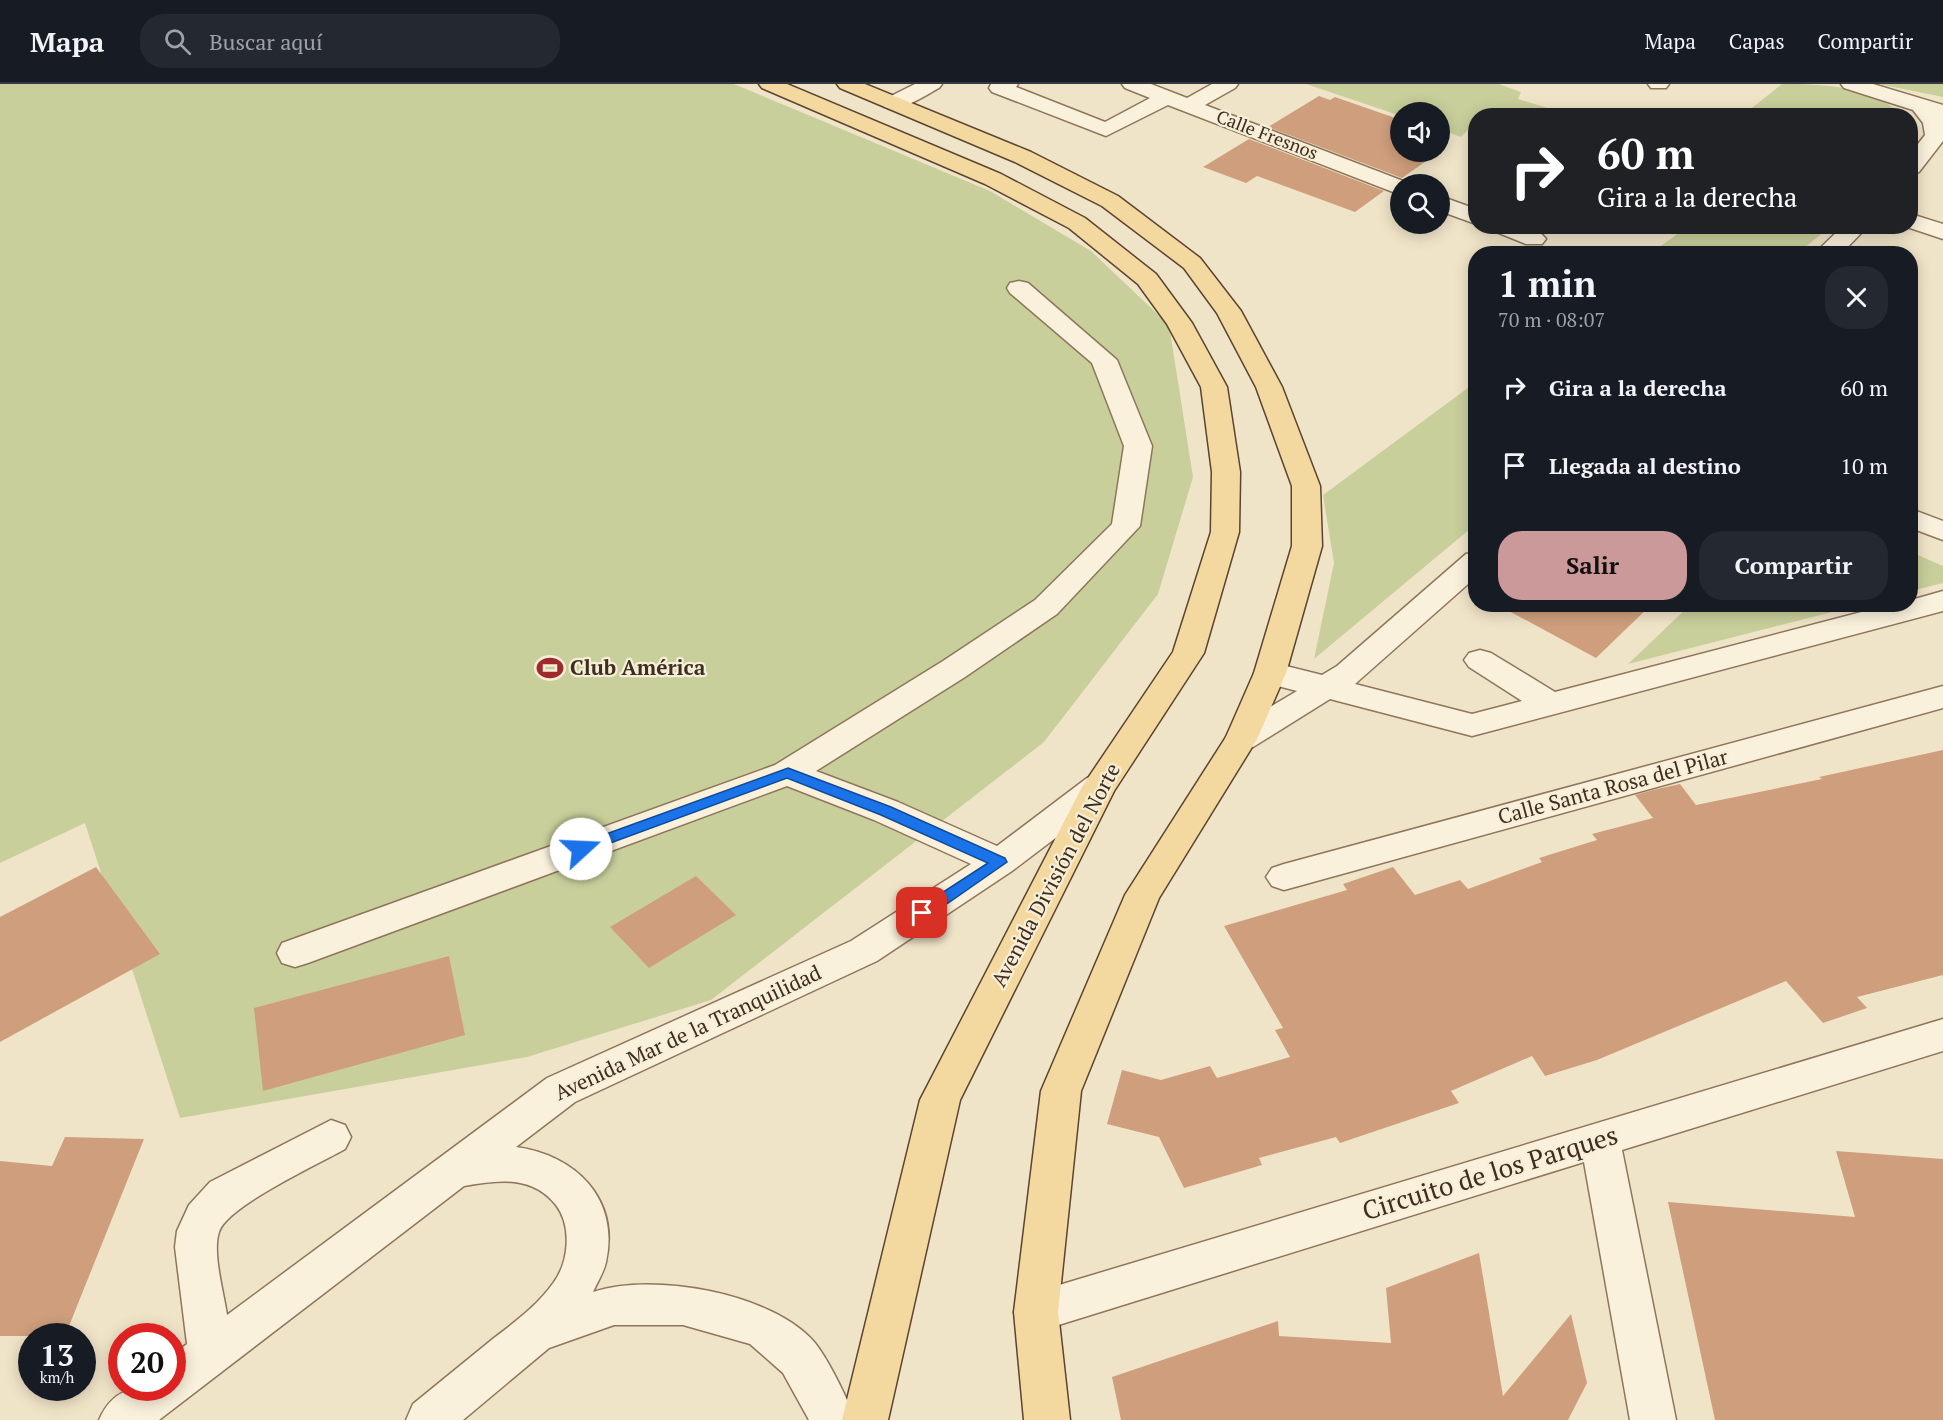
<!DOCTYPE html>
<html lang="es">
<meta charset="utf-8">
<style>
body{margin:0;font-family:"PT Serif",serif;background:#242831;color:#f1f3f6;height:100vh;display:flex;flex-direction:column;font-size:22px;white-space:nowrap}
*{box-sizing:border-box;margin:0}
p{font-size:20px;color:#9ea1a6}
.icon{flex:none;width:33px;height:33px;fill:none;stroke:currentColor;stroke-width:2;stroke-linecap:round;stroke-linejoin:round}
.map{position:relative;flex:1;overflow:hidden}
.details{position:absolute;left:1468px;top:162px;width:450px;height:366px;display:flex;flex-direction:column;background:#171b24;border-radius:24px;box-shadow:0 3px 15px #0003}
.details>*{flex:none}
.hud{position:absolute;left:1468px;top:24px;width:450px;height:126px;border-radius:24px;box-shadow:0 3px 15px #0003;background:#202124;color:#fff;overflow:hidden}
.controls{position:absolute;left:1390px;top:18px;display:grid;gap:12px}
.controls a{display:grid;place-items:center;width:60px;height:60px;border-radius:50%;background:#171b24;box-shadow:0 3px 15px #0003;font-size:30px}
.speed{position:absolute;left:18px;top:1239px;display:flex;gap:12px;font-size:30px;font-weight:700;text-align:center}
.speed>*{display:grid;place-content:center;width:78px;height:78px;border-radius:50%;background:#171b24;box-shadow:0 3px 15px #0003;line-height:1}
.speed small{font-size:15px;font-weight:400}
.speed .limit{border:9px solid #d22;background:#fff;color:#111}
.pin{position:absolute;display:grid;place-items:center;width:51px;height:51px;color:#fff;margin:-26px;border-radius:12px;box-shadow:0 3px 9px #0006}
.me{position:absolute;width:66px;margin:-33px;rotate:70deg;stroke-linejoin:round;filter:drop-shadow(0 0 4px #0008)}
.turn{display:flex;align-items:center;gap:21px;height:126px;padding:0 30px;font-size:27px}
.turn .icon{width:78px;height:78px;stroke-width:2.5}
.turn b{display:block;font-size:42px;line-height:51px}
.round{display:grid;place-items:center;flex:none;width:63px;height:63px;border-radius:24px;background:#242831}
.overview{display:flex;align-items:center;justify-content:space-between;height:102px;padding:0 30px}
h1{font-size:36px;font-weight:600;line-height:45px}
.cta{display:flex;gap:12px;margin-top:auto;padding:12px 30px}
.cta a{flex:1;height:69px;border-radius:24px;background:#cc999b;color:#111;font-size:24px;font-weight:600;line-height:69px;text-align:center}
.cta a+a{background:#242831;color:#f1f3f6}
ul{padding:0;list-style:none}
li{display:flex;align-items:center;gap:18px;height:78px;padding:0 30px}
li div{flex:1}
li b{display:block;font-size:22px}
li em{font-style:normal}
header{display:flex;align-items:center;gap:36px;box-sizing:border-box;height:84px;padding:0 30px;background:#171b24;border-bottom:2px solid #363941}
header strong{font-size:28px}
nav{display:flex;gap:33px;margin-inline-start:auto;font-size:21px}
.search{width:420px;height:54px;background:#242831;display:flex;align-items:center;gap:15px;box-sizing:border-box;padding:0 21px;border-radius:24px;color:#9ea1a6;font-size:22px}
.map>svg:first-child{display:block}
</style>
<header>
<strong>Mapa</strong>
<div class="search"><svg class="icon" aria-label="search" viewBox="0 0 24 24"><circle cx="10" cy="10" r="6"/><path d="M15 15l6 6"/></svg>Buscar aquí</div>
<nav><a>Mapa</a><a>Capas</a><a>Compartir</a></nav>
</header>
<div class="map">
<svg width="1943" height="1336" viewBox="0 0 1943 1336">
<rect width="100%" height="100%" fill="#f0e4c8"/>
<g fill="#c9cf9b">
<polygon points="0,0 734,0 990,107 1091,167 1169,241 1193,393 1158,510 1044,658 711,916 527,973 180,1034 85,739 0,779"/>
<polygon points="1306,0 1499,0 1521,8 1518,15 1570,31 1476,32 1476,49 1468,46 1461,53 1440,45 1440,28 1401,28 1401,32"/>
<path d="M1782,0c37,0 93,1 118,31l-158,1z"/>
<polygon points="1878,0 1943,0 1943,13"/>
<polygon points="1676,143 1830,143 1798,169 1651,169 1683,146"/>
<polygon points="1476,298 1476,440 1314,575 1334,479 1323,411"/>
<polygon points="1911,468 1943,482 1943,499 1911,507"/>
<polygon points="1690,521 1690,520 1860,521 1628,580"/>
</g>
<g fill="#cf9f7d">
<polygon points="1319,12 1330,16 1335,13 1401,36 1401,68 1439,68 1402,94 1268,43"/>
<polygon points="1249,55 1384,107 1355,128 1257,92 1246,99 1203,83"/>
<polygon points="1496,520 1652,520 1596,574"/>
<polygon points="1943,666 1943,891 1857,913 1867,924 1823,939 1786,897 1597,976 1545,992 1532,972 1451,1007 1459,1019 1340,1059 1336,1053 1259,1074 1262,1081 1184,1104 1159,1053 1107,1040 1122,986 1161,996 1210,982 1217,994 1290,973 1275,946 1283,944 1224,842 1347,806 1343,800 1393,783 1415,811 1460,796 1468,805 1542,778 1539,774 1597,756 1592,750 1653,734 1635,711 1657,705 1680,700 1696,721 1822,695 1819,693"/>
<polygon points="96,783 160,870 0,958 0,833"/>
<polygon points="696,792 736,831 649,884 610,843"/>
<polygon points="449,872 465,951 263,1007 254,924"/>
<polygon points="65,1053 144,1055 65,1252 0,1252 0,1077 52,1082"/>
<polygon points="1836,1067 1943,1075 1943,1336 1715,1336 1668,1118 1855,1133"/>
<polygon points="1479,1169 1503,1312 1571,1230 1587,1299 1568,1336 1121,1336 1112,1293 1278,1237 1279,1252 1391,1259 1386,1204"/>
</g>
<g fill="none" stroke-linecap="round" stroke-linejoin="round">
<g stroke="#8d765c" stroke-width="3">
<g id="minor">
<path d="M915,0h27l-3,4c-15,8 -37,24 -54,19l-4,-4 4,-4z"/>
<polygon points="991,0 1018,0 1016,3 1105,38 1150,14 1125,4 1122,0 1151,0 1187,14 1212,0 1238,0 1235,4 1205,21 1411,100 1401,100 1401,110 1393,108 1168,21 1106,52 992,8 989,4"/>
<polygon points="1648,0 1669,0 1666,4 1651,4"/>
<polygon points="1841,0 1873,0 1943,21 1943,57 1919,88 1911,90 1911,69 1925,51 1923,39 1913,26 1844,4"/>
<polygon points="1440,112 1476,125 1476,140 1440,127"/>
<polygon points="1911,130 1943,140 1943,155 1904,142 1911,142"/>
<path d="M1491,142c17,0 43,-3 55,13l-4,5h-16l-32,-13z"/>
<polygon points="1843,142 1868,142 1841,170 1814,170"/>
<path d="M1019,197l9,2 89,77 35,86 -12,80 -83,88 -92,63 -149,94 82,31 99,44 90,-68 12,-3 12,3 5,9 -5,9 -99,75 -135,90 -302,141 -59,45c59,8 104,51 90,115 -2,10 -9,21 -13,30 60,-20 180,1 222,51 15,19 31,54 41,77h-47l-26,-47 -33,-29 -67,-19h-69l-65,23 -86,72h-57l7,-16c27,-22 54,-44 81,-66 22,-17 44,-33 60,-56 15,-21 18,-56 2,-77 -24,-30 -58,-25 -92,-19l-305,234h-60c16,-36 39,-32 73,-32v-33l15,-11 -12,-97 2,-16 12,-26 21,-23 121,-62 14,5 6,12 -6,12c-26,15 -118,57 -126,83 -7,21 5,61 8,83l320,-237 304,-137 120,-77 -97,-44 -87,-34 -479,177 -13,4 -13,-4 -5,-10 5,-10 493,-178 168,-104 92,-61 77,-76 12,-78 -32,-83 -82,-70 -3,-5 3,-5z"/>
<polygon points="1911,425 1943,437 1943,456 1911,444"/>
<polygon points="1476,468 1476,493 1355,600 1472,630 1522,617 1469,583 1464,576 1469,569 1480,566 1491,569 1555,608 1892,520 1911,520 1911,516 1943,507 1943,527 1472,652 1330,615 1253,663 1241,666 1229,663 1225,655 1229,647 1297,607 1259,597 1254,589 1259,581 1270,578 1322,591 1337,582 1466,470"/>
<polygon points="1943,602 1943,624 1284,806 1272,802 1266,793 1272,784 1284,780"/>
<polygon points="1943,935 1943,967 1622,1066 1676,1336 1630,1336 1584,1078 1036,1248 1021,1242 1014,1228 1021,1214 1036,1208"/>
</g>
</g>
<g stroke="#5b4430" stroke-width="3">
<g id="major">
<polygon points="759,0 787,0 1001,90 1085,134 1156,190 1192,239 1227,303 1240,388 1239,448 1204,569 1114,707 960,1016 888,1336 842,1336 920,1016 1082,703 1173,568 1211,448 1212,388 1201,303 1167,240 1138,200 1069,144 985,100 762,4"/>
<polygon points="837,0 865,0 1031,68 1118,112 1200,174 1241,227 1282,303 1320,402 1322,462 1286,589 1257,655 1159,814 1081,1007 1058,1228 1070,1336 1024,1336 1014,1228 1041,1007 1125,811 1226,653 1254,589 1292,462 1292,402 1256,303 1217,229 1184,184 1102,122 1015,78 840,4"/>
</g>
</g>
<use href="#minor" fill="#faf1dc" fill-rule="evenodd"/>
<use href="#major" fill="#f3d9a0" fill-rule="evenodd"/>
</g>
<polygon fill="#1a73e8" stroke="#114b97" stroke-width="1.5" points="788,684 891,723 1005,774 1007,778 928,833 917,833 915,829 917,825 988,779 881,731 787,694 586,768 576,768 573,765 576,761"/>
<defs>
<g id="stadium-bare" transform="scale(2.07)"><path d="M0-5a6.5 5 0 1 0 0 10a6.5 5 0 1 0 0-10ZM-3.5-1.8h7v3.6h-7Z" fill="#9e2a2b" stroke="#f7eed8" stroke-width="2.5" paint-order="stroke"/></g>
</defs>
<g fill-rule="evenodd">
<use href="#stadium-bare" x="550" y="584"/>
</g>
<g text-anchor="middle" stroke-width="4.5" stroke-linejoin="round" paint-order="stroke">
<g font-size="18" fill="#3d2e20" stroke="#f7eed8">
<text transform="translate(1267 51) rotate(21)" y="6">Calle Fresnos</text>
</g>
<g font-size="21" font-weight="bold" fill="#3d2e20" stroke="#f7eed8" text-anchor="start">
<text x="570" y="591">Club América</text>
</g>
<g font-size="21" fill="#3d2e20" stroke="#f7eed8">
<text transform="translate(1613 703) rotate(-15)" y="7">Calle Santa Rosa del Pilar</text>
<text transform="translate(1056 791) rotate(-62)" y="7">Avenida División del Norte</text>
<text transform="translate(688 949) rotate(-25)" y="7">Avenida Mar de la Tranquilidad</text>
</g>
<g font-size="26" fill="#3d2e20" stroke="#f7eed8">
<text transform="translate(1490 1089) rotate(-17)" y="9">Circuito de los Parques</text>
</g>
</g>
</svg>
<div class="controls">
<a><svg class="icon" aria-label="sound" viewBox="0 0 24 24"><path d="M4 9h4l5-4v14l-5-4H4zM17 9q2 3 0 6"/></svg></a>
<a><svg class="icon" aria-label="search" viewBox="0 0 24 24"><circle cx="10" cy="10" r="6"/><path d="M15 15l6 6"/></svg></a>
</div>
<div class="speed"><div>13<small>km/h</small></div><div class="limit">20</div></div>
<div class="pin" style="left:922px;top:829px;background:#d93025"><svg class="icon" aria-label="arrive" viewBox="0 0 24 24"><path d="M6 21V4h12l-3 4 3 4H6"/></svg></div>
<svg class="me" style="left:581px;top:765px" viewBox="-20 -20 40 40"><circle r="19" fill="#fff"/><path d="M0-13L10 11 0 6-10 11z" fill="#1a73e8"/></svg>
<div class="hud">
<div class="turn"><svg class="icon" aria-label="right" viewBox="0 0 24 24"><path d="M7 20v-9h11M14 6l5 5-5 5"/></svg><div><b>60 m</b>Gira a la derecha</div></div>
</div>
<section class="details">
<div class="overview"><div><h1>1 min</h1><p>70 m · 08:07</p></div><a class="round"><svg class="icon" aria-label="close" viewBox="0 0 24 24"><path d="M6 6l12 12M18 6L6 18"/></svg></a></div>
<ul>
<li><svg class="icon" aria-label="right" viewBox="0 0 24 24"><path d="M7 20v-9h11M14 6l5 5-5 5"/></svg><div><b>Gira a la derecha</b></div><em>60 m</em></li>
<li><svg class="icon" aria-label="arrive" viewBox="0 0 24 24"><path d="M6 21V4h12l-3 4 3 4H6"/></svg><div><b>Llegada al destino</b></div><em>10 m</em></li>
</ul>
<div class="cta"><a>Salir</a><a>Compartir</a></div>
</section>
</div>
